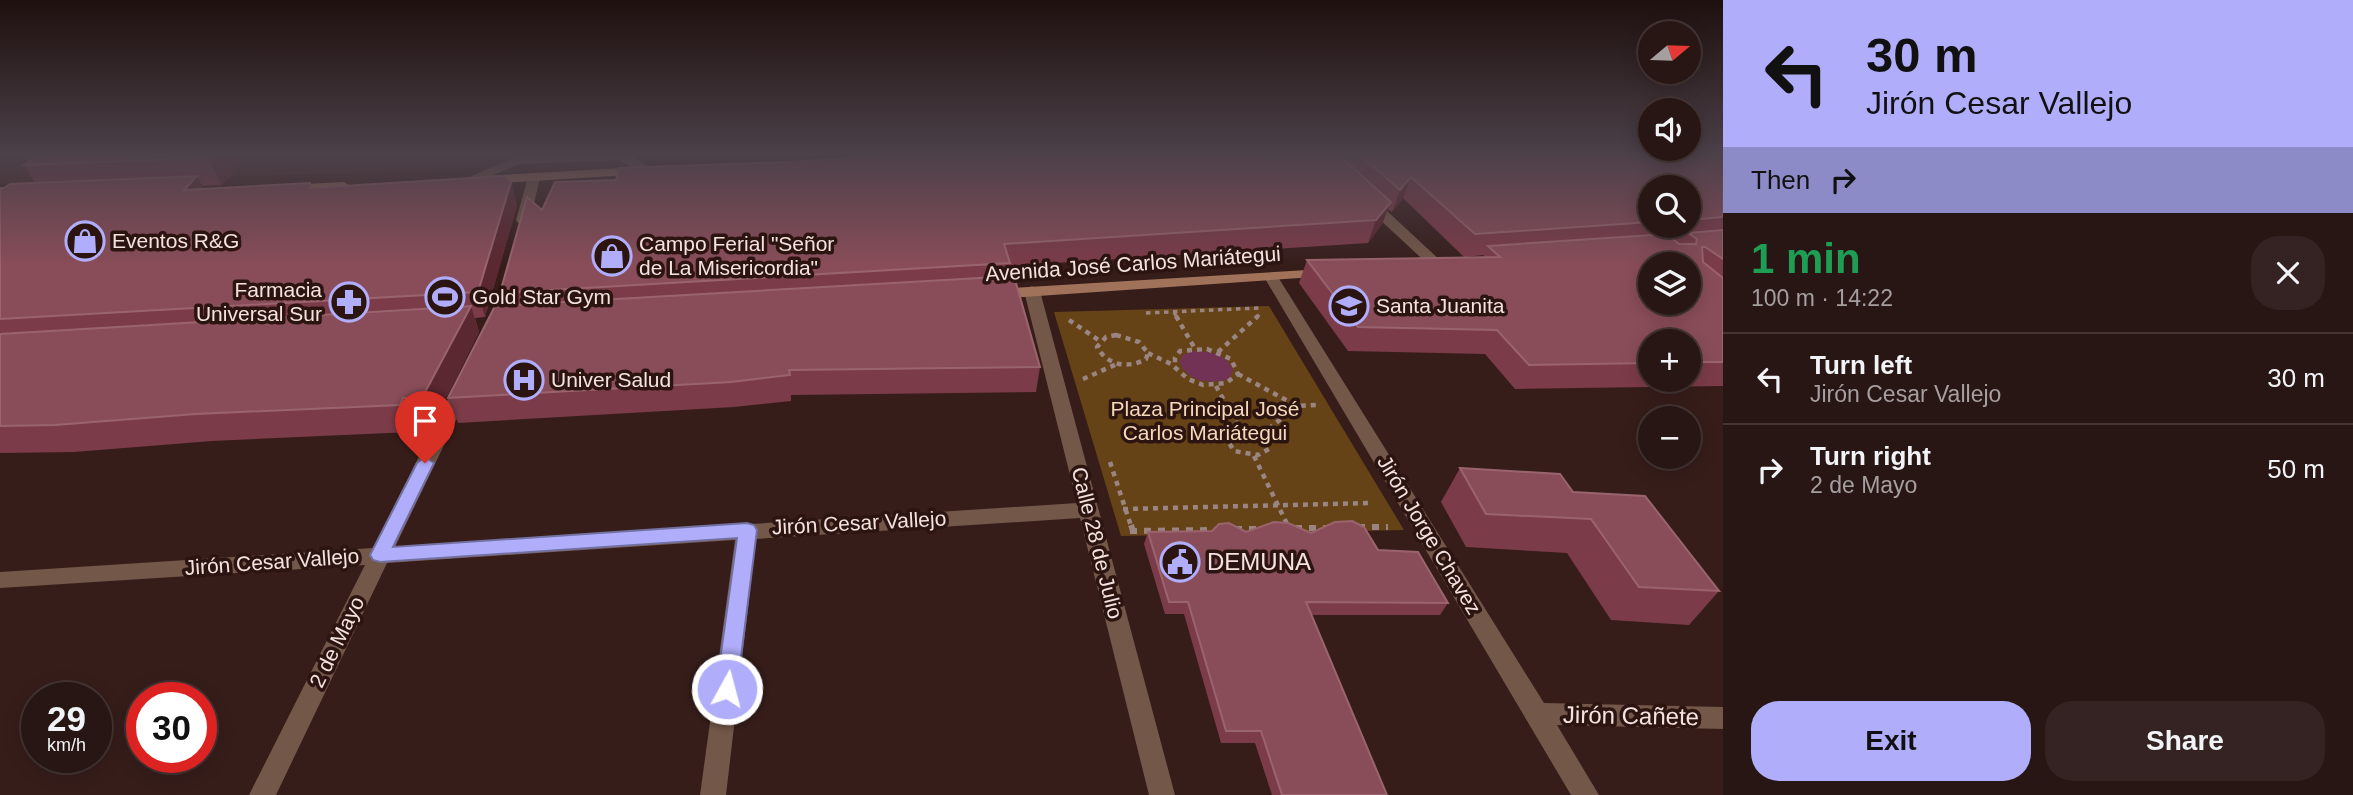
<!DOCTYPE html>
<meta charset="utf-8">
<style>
body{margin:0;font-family:Helvetica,sans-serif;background:#342322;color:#f1f3f6;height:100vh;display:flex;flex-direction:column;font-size:26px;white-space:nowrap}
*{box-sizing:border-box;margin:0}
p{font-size:23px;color:#a59fa0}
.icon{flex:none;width:38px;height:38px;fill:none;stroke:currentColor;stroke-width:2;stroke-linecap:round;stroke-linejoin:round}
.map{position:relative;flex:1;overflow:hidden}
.details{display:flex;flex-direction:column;background:#281614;width:630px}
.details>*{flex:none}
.hud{background:#b0aefa;color:#111;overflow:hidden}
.needle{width:46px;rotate:71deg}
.buttons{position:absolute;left:1638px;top:21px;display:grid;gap:14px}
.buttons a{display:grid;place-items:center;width:63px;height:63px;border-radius:50%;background:#281614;box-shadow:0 4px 18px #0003,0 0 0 2px #443534;font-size:35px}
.speed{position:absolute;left:21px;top:682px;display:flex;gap:14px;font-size:35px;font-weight:700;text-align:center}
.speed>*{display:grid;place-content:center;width:91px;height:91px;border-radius:50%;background:#281614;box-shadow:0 4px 18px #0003,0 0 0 2px #443534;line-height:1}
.speed small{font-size:18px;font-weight:400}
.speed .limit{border:10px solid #d22;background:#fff;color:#111}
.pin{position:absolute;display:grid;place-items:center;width:60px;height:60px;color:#fff;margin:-72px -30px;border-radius:50% 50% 50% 0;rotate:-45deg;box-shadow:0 0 7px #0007}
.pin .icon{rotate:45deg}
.me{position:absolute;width:77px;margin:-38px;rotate:7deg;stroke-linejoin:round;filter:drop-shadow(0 0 5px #0008)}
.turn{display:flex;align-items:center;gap:24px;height:147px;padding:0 28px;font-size:32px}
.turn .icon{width:91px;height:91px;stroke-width:2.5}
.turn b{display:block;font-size:49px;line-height:60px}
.then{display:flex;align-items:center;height:66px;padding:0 28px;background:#0003;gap:14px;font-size:26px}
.round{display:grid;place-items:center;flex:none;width:74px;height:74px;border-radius:28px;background:#342322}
.overview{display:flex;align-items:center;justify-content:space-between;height:119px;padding:0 28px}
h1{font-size:42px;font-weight:700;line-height:52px;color:#1e9e55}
.button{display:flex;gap:14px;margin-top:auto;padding:14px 28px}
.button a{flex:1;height:80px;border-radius:28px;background:#b0aefa;color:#111;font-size:28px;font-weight:700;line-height:80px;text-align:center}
.button a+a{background:#342322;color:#f1f3f6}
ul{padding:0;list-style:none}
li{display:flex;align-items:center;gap:21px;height:91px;padding:0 28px;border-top:2px solid #443534}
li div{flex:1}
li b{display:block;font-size:26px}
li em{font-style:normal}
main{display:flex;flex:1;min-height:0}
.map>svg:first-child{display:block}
</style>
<main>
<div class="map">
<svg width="1723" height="795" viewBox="0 0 1723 795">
<rect width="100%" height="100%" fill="#361d1a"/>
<polygon fill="#442420" points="0,155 492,155 488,162 475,169 0,184"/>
<polygon fill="#654316" points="1269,306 1404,530 1121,536 1054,312"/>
<path fill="#713256" d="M1193,351c17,0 33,3 40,19l-3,8c-18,8 -42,4 -51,-16l4,-7z"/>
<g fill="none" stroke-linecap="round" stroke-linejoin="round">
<g stroke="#9a8582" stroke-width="3.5" stroke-dasharray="4.5 4.5" stroke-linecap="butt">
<polyline points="1174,312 1177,318"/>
<polyline points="1146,313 1259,308"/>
<polyline points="1256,318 1262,312"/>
</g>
<g stroke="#9a8582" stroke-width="4.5" stroke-dasharray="5 5" stroke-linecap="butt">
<polyline points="1176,316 1194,347"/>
<polyline points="1069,320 1100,341"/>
<path d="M1116,335l23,7 9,11 -2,6c-18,10 -38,7 -49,-12l9,-10z"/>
<polyline points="1218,352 1258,316"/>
<polyline points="1148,353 1171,364 1188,379 1203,385 1226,383 1238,374 1231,359 1207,349 1180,351 1175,358 1175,366"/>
<polyline points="1238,374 1297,406"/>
<polyline points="1083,379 1117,364"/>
<polyline points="1216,386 1239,428"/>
<polygon points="1239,428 1251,430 1267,441 1269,449 1258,455 1234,451 1225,436 1230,430"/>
<polyline points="1261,435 1297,406 1316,405"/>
<polyline points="1254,456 1288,526"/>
<polyline points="1110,462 1131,526"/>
<polyline points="1123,509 1373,503"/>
</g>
<g stroke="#9a8582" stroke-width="6" stroke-dasharray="7 7" stroke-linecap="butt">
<polyline points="1131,525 1133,531"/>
<polyline points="1287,525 1289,528"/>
<polyline points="1358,527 1388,527"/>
<polyline points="1295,528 1328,528"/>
<polyline points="1235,529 1258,529"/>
<polyline points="1130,531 1216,530"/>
</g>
<polygon fill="#735748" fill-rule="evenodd" points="629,155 651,168 651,174 643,174 619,160 520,164 471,184 461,184 460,181 518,156"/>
<g fill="#735748" fill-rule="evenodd">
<polygon points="534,174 540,178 530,220 528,223 518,223 516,220 528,178"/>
<polygon points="1367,196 1372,197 1442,262 1444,265 1442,268 1432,268 1362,203 1362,197"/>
<polygon points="1271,273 1278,277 1544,703 1723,707 1723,729 1557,725 1599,795 1571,795 1264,277"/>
<polygon points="1032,286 1040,291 1175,795 1149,795 1080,518 756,539 726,795 700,795 735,540 387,563 276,795 249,795 365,565 0,588 0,572 373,548 454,387 463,382 472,387 395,547 1077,503 1024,291"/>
</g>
<g fill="#a0725a" fill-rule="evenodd">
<polygon points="641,167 645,168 645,174 484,184 478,180 484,176"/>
<polygon points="344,182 350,186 349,189 288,193 282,189 288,185"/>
<polygon points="1324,269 1331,273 1329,276 996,299 988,294 996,289"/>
</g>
</g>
<g fill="#7c3b49" fill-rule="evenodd">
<polygon points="38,155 250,155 222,185 202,186 203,189 310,183 312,188 511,182 517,206 485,317 475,318 479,332 433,424 414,425 411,432 212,441 74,452 0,453 0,188 35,183 24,165"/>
<path d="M899,155h824v231l-208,3 -30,-35 -137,-3 -49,-68 8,-23 176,-3 1,-2 -20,2 -61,-59 -11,14 -4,-3 -6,15 -14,19 -359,23 -1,10 32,91 -4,25 -245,3v6l-57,6 -276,16 -10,-25 56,-92 -4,-13 42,-83 74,-30 170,-18zM1650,187h39v39h-39zM1650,341h39v39h-39z"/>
<polygon points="1460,468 1573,492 1719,591 1689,625 1611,620 1567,553 1466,547 1441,502"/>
<polygon points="1148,532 1311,533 1378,550 1448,603 1440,615 1311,615 1387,795 1272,795 1255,743 1221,743 1184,614 1165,614 1144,544"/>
</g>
<g fill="#5b2730">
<polygon points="211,155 250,155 222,185 208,158"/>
<polygon points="197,176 209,199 184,190"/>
<polygon points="1411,177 1403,198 1392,212 1400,190"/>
<polygon points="511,182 517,206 485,317 478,292"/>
<polygon points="1391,202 1382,224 1368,243 1376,220"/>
<polygon points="471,306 479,332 433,424 422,398"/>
<polygon points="403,398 414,425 411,432 400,405"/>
</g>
<g fill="#894d59" stroke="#9a646e" stroke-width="2" fill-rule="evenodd">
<polygon points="38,155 211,155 208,158 24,165"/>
<polygon points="899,155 1339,155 1391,202 1376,220 1004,244 1010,263 500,293 527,197 542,210 555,182 616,180 619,168 786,162"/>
<polygon points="1360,155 1723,155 1723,217 1689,220 1689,187 1650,187 1650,222 1475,234 1411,177 1400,190"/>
<polygon points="197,176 184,190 310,183 310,188 504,176 511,182 478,292 0,319 0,188 4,188 10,184"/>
<path d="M1723,230v29l-18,-12h-3l1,15 20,16v84h-34v-21h-39v22l-121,2 -32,-35 -139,-3 -51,-67 193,-3 -12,-11 179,-12 12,10h17l1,-5 -9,-6zM1650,264h39v39h-39z"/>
<polygon points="1014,276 1040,367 789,370 790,375 731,382 448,398 495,306"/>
<polygon points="471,306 422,398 403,398 400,405 196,414 55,425 0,426 0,334"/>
<polygon points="1460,468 1560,474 1573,492 1645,496 1719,591 1639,587 1591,519 1486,514"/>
<polygon points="1352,521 1364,527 1378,550 1418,552 1448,603 1306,602 1387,795 1282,795 1261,731 1226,731 1188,602 1169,602 1148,532 1212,531 1219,524 1229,523 1246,532 1274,522 1288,523 1311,533 1335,522"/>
</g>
<linearGradient id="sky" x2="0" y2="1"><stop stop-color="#1e100e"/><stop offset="0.58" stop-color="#4c4049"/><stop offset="1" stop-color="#4c4049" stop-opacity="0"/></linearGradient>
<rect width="1723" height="266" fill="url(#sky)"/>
<polygon fill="#b0aefa" stroke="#7271a2" stroke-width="2" points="425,457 434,463 393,547 747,523 754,525 757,530 737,689 734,696 727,699 719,696 716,689 737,538 380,562 373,560 370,555 417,463"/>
<defs>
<g id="shop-ring" transform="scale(2.0125)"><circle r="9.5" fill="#2c1411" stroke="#b0aefa" stroke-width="1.5"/><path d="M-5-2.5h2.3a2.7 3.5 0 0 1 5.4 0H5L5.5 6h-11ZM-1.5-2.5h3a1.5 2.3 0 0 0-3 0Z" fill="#b0aefa"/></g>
<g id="stadium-ring" transform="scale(2.0125)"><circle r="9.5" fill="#2c1411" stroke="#b0aefa" stroke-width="1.5"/><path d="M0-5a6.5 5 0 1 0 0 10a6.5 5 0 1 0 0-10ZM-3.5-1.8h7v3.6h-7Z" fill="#b0aefa"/></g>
<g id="pharmacy-ring" transform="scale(2.0125)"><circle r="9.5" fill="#2c1411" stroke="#b0aefa" stroke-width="1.5"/><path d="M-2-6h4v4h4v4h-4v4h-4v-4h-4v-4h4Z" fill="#b0aefa"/></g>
<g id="school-ring" transform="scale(2.0125)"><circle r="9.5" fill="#2c1411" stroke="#b0aefa" stroke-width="1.5"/><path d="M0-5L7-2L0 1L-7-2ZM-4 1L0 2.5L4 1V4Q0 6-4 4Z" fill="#b0aefa"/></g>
<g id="hospital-ring" transform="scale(2.0125)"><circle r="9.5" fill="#2c1411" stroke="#b0aefa" stroke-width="1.5"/><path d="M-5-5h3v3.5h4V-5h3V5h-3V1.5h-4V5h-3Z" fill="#b0aefa"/></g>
<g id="civic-ring" transform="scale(2.0125)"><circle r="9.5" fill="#2c1411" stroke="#b0aefa" stroke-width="1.5"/><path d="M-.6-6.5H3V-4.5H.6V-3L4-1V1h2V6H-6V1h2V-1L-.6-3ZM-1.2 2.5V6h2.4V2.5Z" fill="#b0aefa"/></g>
</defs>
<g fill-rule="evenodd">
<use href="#shop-ring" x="85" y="241"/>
<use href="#shop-ring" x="612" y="256"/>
<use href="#stadium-ring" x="445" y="297"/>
<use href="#pharmacy-ring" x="349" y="302"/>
<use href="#school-ring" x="1349" y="306"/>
<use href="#hospital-ring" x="524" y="380"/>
<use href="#civic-ring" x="1180" y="562"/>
</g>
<g text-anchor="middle" stroke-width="7" stroke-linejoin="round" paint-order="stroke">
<g font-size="21" fill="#f4e2df" stroke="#2c1411" text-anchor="start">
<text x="112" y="248">Eventos R&amp;G</text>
<text x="639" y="251">Campo Ferial "Señor<tspan x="639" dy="24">de La Misericordia"</tspan></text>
<text x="322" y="297" text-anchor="end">Farmacia<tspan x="322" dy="24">Universal Sur</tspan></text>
<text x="472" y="304">Gold Star Gym</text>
<text x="1376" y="313">Santa Juanita</text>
<text x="551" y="387">Univer Salud</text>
</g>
<g font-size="21" fill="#f4e2df" stroke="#2c1411">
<text transform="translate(1133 264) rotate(-4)" y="7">Avenida José Carlos Mariátegui</text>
<text transform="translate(859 523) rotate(-3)" y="7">Jirón Cesar Vallejo</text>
<text transform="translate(1429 535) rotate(59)" y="7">Jirón Jorge Chavez</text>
<text transform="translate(1097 543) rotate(76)" y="7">Calle 28 de Julio</text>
<text transform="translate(272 562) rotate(-4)" y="7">Jirón Cesar Vallejo</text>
<text transform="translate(337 642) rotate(-64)" y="7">2 de Mayo</text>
</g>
<g font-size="21" fill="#f4d8b9" stroke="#2c1411">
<text x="1205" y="416">Plaza Principal José<tspan x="1205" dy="24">Carlos Mariátegui</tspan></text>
</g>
<g font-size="24" fill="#f4e2df" stroke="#2c1411" text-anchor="start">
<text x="1207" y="570">DEMUNA</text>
</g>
<g font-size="24" fill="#f4e2df" stroke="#2c1411">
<text transform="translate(1631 716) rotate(1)" y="8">Jirón Cañete</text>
</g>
</g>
</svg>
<div class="buttons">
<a><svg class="needle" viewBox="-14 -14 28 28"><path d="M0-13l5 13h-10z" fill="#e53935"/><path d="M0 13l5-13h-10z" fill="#a59fa0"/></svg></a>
<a><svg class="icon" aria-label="sound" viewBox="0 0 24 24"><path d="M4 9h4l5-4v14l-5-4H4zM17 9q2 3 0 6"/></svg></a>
<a><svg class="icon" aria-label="search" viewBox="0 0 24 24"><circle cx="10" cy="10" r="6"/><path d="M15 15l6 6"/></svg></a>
<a><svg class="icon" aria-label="layers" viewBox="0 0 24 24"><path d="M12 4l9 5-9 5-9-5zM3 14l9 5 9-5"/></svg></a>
<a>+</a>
<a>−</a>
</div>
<div class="speed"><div>29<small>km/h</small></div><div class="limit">30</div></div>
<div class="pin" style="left:425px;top:463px;background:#d93025"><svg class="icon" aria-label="arrive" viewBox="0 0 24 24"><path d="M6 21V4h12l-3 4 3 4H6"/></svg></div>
<svg class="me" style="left:727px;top:689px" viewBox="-20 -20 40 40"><circle r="17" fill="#b0aefa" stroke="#fff" stroke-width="3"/><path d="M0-11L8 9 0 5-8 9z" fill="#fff"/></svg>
</div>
<section class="details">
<div class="hud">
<div class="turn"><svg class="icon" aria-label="left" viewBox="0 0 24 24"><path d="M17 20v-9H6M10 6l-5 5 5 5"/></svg><div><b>30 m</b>Jirón Cesar Vallejo</div></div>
<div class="then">Then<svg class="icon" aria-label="right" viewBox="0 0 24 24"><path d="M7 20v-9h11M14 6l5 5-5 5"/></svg></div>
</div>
<div class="overview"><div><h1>1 min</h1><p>100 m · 14:22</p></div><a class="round"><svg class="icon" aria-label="close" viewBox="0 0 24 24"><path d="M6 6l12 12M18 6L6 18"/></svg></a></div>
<ul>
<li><svg class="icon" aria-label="left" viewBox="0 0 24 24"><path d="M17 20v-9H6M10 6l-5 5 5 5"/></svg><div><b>Turn left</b><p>Jirón Cesar Vallejo</p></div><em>30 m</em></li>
<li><svg class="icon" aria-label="right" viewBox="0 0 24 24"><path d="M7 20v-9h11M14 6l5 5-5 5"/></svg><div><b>Turn right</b><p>2 de Mayo</p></div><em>50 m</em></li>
</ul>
<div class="button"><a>Exit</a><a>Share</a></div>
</section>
</main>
